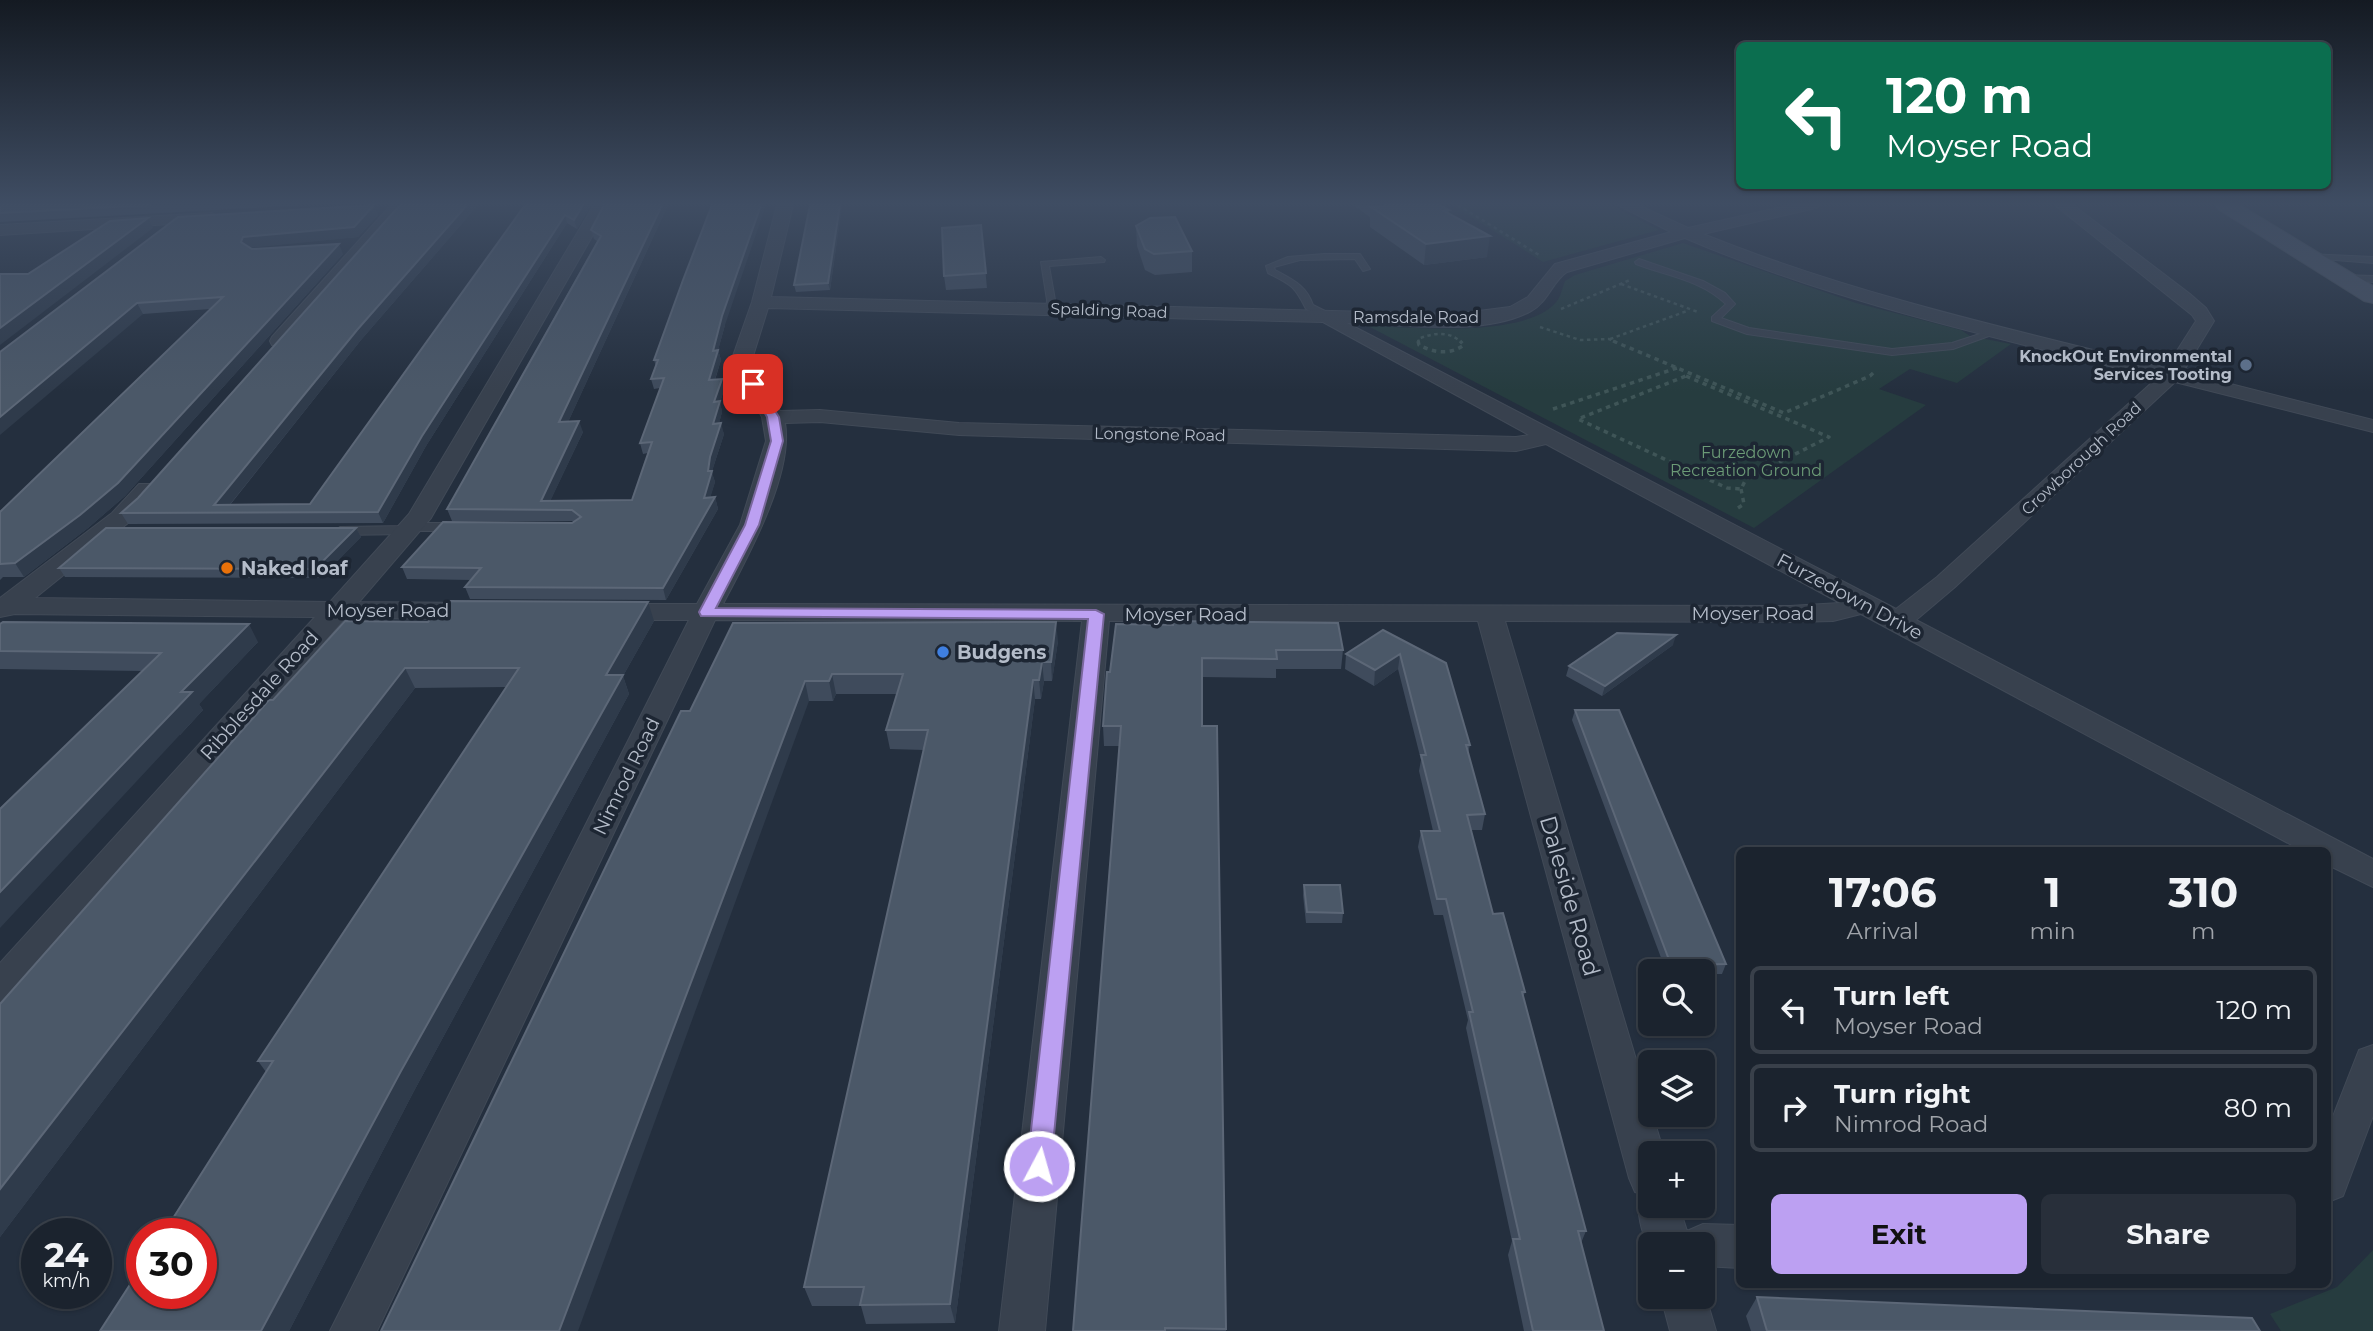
<!DOCTYPE html>
<meta charset="utf-8">
<style>
body{margin:0;font-family:Montserrat,sans-serif;background:#282f3a;color:#f1f3f6;height:100vh;display:flex;flex-direction:column;font-size:26px;white-space:nowrap}
*{box-sizing:border-box;margin:0}
p{font-size:23px;color:#a0a4aa}
.icon{flex:none;width:38px;height:38px;fill:none;stroke:currentColor;stroke-width:2;stroke-linecap:round;stroke-linejoin:round}
.map{position:relative;flex:1;overflow:hidden}
.drawer{position:absolute;left:1736px;top:847px;width:595px;height:441px;display:flex;flex-direction:column;background:#1b232e;border-radius:10px;box-shadow:0 2px 5px #0004,0 0 0 2px #39404a}
.drawer>*{flex:none}
.hud{position:absolute;left:1736px;top:42px;width:595px;height:147px;border-radius:10px;box-shadow:0 2px 5px #0004,0 0 0 2px #39404a;background:#0b6e4f;color:#fff;overflow:hidden}
.buttons{position:absolute;left:1638px;top:959px;display:grid;gap:14px}
.buttons a{display:grid;place-items:center;width:77px;height:77px;border-radius:10px;background:#1b232e;box-shadow:0 2px 5px #0004,0 0 0 2px #39404a;font-size:35px}
.speed{position:absolute;left:21px;top:1218px;display:flex;gap:14px;font-size:35px;font-weight:700;text-align:center}
.speed>*{display:grid;place-content:center;width:91px;height:91px;border-radius:50%;background:#1b232e;box-shadow:0 2px 5px #0004,0 0 0 2px #39404a;line-height:1}
.speed small{font-size:18px;font-weight:400}
.speed .limit{border:10px solid #d22;background:#fff;color:#111}
.pin{position:absolute;display:grid;place-items:center;width:60px;height:60px;color:#fff;margin:-30px;border-radius:14px;box-shadow:0 4px 10px #0006}
.me{position:absolute;width:77px;margin:-38px;rotate:6deg;stroke-linejoin:round;filter:drop-shadow(0 0 5px #0008)}
.turn{display:flex;align-items:center;gap:24px;height:147px;padding:0 35px;font-size:32px}
.turn .icon{width:91px;height:91px;stroke-width:2.5}
.turn b{display:block;font-size:49px;line-height:60px}
.eta{display:flex;justify-content:space-evenly;align-items:center;height:119px;text-align:center}
.eta b{font-size:42px;font-weight:700;line-height:49px}
.button{display:flex;gap:14px;margin-top:auto;padding:14px 35px}
.button a{flex:1;height:80px;border-radius:10px;background:#bca0f2;color:#111;font-size:28px;font-weight:700;line-height:80px;text-align:center}
.button a+a{background:#282f3a;color:#f1f3f6}
ul{padding:0;list-style:none}
li{display:flex;align-items:center;gap:21px;height:88px;margin:0 14px 10px;padding:0 21px;border:4px solid #39404a;border-radius:10px}
li div{flex:1}
li b{display:block;font-size:26px}
li em{font-style:normal}
.map>svg:first-child{display:block}
</style>
<div class="map">
<svg width="2373" height="1331" viewBox="0 0 2373 1331">
<rect width="100%" height="100%" fill="#242f3e"/>
<g fill="#263c3f">
<polygon points="1452,205 1611,205 1659,230 1543,262"/>
<path d="M1683,243l173,60 105,27 9,6 41,8 -54,39 -47,-14 -31,20 47,16 -172,123 -386,-202c44,1 159,13 189,-25 4,-5 5,-13 8,-20l10,-6z"/>
<polygon points="2373,1250 2373,1331 2281,1331 2270,1314 2337,1287"/>
</g>
<g fill="none" stroke-linecap="round" stroke-linejoin="round">
<g stroke="#414a57" stroke-width="2">
<g id="lane">
<path d="M1324,254h36l10,15 -7,2 -8,-12 -55,1 -26,7 1,3c18,10 31,15 38,35l20,10v4l-3,1 -24,-11c-12,-24 -15,-24 -38,-36l-2,-7 22,-9z"/>
<polygon points="2307,254 2373,257 2373,263 2310,258 2306,256"/>
<polygon points="1101,257 1105,260 1104,262 1049,266 1055,300 1052,311 1046,311 1047,300 1041,262"/>
<path d="M1639,259l64,22 22,12 10,11 -14,14 28,10 143,21 60,-6 43,-14 5,3 -47,17 -61,6 -145,-21 -35,-13v-4l14,-13c-25,-24 -59,-28 -90,-40l-1,-2z"/>
<polygon points="2342,275 2373,276 2373,282 2345,280 2342,279"/>
<polygon points="412,523 456,523 462,527 456,531 415,531 409,534 340,535 334,531 340,527 406,526"/>
</g>
</g>
<g stroke="#414a57" stroke-width="2">
<g id="street">
<polygon points="391,205 405,207 286,345 272,345 270,341 272,337"/>
<polygon points="594,205 610,205 431,518 359,602 475,603 484,605 488,611 484,617 475,619 345,618 13,999 0,1003 0,963 315,617 15,614 0,617 0,598 112,513 139,484 155,484 159,489 128,523 35,598 330,602 409,514"/>
<path d="M777,205h16l-22,92 684,17 55,-7 18,-10 27,-33 116,-32 -53,-27h20l50,23 103,-23h28l-3,3 -113,26c149,60 306,95 463,134l30,-47 -4,-6 -137,-110h18l117,89 16,14 8,13 -31,51 190,48v12l-198,-50 -220,205 -39,33 457,239v28l-45,-22v-15h-27l-440,-236 -28,7 -43,1 -285,-1 159,532h-14v53h29l8,25 16,-7 37,1v43l-37,-2v-22h-53v8c-7,-18 -16,-40 -8,-58l-7,-2 -6,-14 -151,-557h-369l-64,710h-46l83,-710 -367,-1 -338,711h-47l359,-711h-76l-9,-2 -4,-6 4,-6 9,-2h84l43,-79 26,-84 -4,-24 -19,-33 -10,-28 19,-54zM1685,238c151,65 313,100 472,140l-220,199 -41,32 -549,-286c53,1 137,14 184,-12 17,-9 21,-29 36,-39zM768,308l555,14 206,113 -13,2 -557,-14 -139,-13 -40,1 -17,-27 -10,-28zM820,422l139,13 557,16 30,-7 294,159 -50,3 -1067,-2c24,-46 71,-130 62,-181z"/>
<polygon points="212,213 220,218 217,221 0,235 0,225"/>
<polygon points="2373,1045 2373,1116 2343,1196 2328,1202 2328,1129 2359,1050"/>
<polygon points="1703,1287 1716,1331 1670,1331 1661,1297 1703,1297"/>
</g>
</g>
<g stroke="#414a57" stroke-width="2">
<polygon id="secondary" points="2215,205 2240,205 2373,286 2373,303 2364,301 2218,209"/>
</g>
<g stroke="#3f5557" stroke-width="2.5" stroke-dasharray="3.5 3.5" stroke-linecap="butt">
<polyline points="1458,205 1539,255"/>
<polyline points="1621,284 1698,312"/>
<polyline points="1561,309 1630,280"/>
<polyline points="1540,327 1580,340 1609,339 1617,343"/>
<polyline points="1610,339 1687,311"/>
<path d="M1419,343l-1,-4c15,-6 31,-9 44,4"/>
</g>
<g stroke="#3f5557" stroke-width="3.5" stroke-dasharray="4.5 4.5" stroke-linecap="butt">
<path d="M1418,341l1,4c15,8 31,10 45,0l-4,-4"/>
<polyline points="1613,341 1784,413 1870,376 1875,371"/>
<polygon points="1686,376 1829,437 1746,479 1741,489 1727,488 1578,419"/>
<polyline points="1553,409 1677,368"/>
<polyline points="1738,508 1744,504 1741,489"/>
</g>
<use href="#lane" fill="#38414e" fill-rule="evenodd"/>
<use href="#street" fill="#38414e" fill-rule="evenodd"/>
<use href="#secondary" fill="#465061" fill-rule="evenodd"/>
</g>
<g fill="#3f4b5c">
<polygon points="0,205 304,205 0,222"/>
<polygon points="400,205 478,205 361,340 230,505 310,504 525,205 591,205 577,229 567,223 426,446 383,523 128,524 121,513 138,498"/>
<polygon points="668,205 568,422 583,432 550,501 632,500 648,453 643,454 640,443 660,388 654,389 651,379 656,367 654,360 725,325 718,350 721,360 715,380 724,390 720,402 722,412 719,423 724,434 713,468 712,473 715,482 710,497 715,497 718,509 666,600 470,599 465,587 471,580 407,579 402,567 572,523 575,521 452,521 447,509 597,241 594,239 591,230"/>
<polygon points="842,205 830,290 796,292 794,285"/>
<polygon points="1353,205 1440,205 1449,210 1449,213 1487,257 1424,265 1370,227 1370,217"/>
<polygon points="378,215 358,237 249,247 252,249 343,254 125,496 88,528 24,577 3,577 0,580 0,512 210,309 143,314 2,352 178,217"/>
<polygon points="981,225 987,288 946,290 944,276"/>
<polygon points="1136,226 1192,251 1192,272 1155,275 1145,270 1137,246"/>
<polygon points="356,528 361,537 320,578 65,577 59,568"/>
<polygon points="654,621 623,676 629,694 414,1091 289,1331 100,1331 266,1072 258,1061 507,687 415,688 0,1237 0,1004 273,700 428,622"/>
<polygon points="733,623 1058,641 1052,681 1044,681 1041,699 1035,699 955,1323 866,1324 861,1306 812,1306 804,1287 924,750 890,749 886,730 897,694 836,694 833,701 809,701 690,711"/>
<polygon points="0,624 258,642 199,704 203,710 180,735 143,671 0,669"/>
<polygon points="1116,624 1343,650 1341,669 1276,669 1276,678 1202,677 1202,726 1217,726 1226,1331 1073,1331 1119,746 1104,746 1103,726"/>
<polygon points="1383,630 1470,745 1468,753 1485,814 1482,830 1471,830 1493,914 1525,992 1523,998 1586,1231 1581,1243 1604,1331 1524,1331 1508,1255 1512,1241 1466,1028 1468,1020 1443,915 1434,915 1418,847 1421,831 1433,831 1419,771 1421,760 1398,669 1374,686 1345,669 1346,654"/>
<polygon points="1673,645 1602,696 1566,676 1569,666"/>
<polygon points="1575,710 1726,964 1722,974 1703,974 1703,971 1666,971 1572,720"/>
<polygon points="1304,885 1343,913 1342,923 1306,923 1303,895"/>
<polygon points="1757,1297 2260,1331 1751,1331 1746,1316"/>
</g>
<g fill="#2f3b4b">
<polygon points="374,205 378,215 358,237 248,248 241,242 243,237"/>
<polygon points="467,205 478,205 361,340 223,513 214,505 357,330"/>
<polygon points="583,205 591,205 577,229 574,220"/>
<polygon points="662,205 668,205 563,433 559,422"/>
<polygon points="761,205 766,205 725,325 717,354 718,350 721,360 711,391 709,380 713,351 722,316"/>
<polygon points="840,205 842,205 830,290 828,283"/>
<polygon points="565,215 567,223 426,446 383,523 378,512 422,436"/>
<polygon points="148,218 153,228 0,345 0,328"/>
<polygon points="1490,236 1487,257 1424,265 1426,244"/>
<polygon points="339,244 343,254 125,496 88,528 24,577 15,563"/>
<polygon points="137,303 143,314 0,435 0,417"/>
<polygon points="722,379 724,390 720,402 722,412 716,435 713,424 714,402"/>
<polygon points="579,421 583,432 546,510 541,501"/>
<polygon points="721,423 724,434 713,468 712,473 715,482 707,509 704,498 710,457"/>
<polygon points="715,497 718,509 666,600 663,588"/>
<polygon points="356,528 361,537 320,578 315,569"/>
<polygon points="648,602 654,621 623,676 629,694 414,1091 289,1331 261,1331 606,675"/>
<polygon points="1056,622 1058,641 1052,681 1051,662"/>
<polygon points="249,624 258,642 199,704 203,710 0,928 0,892 181,692"/>
<polygon points="1676,635 1673,645 1602,696 1605,686"/>
<polygon points="1400,654 1398,669 1374,686 1375,670"/>
<polygon points="1042,662 1044,681 1041,699 1039,680"/>
<polygon points="405,668 415,688 0,1237 0,1189"/>
<polygon points="832,674 836,694 833,701 829,681"/>
<polygon points="1033,680 1035,699 955,1323 950,1304"/>
<polygon points="805,681 809,701 578,1331 559,1331"/>
</g>
<g fill="#4b5868" stroke="#5c6777" stroke-width="2">
<polygon points="0,205 151,205 0,213"/>
<polygon points="374,205 354,227 243,237 241,242 252,249 339,244 118,483 80,515 15,563 0,564 0,512 223,297 137,303 0,417 0,352 178,217"/>
<polygon points="400,205 467,205 357,330 214,505 310,504 525,205 583,205 574,220 565,215 422,436 378,512 121,513 138,498"/>
<polygon points="604,205 662,205 559,422 579,421 541,501 632,500 652,442 640,443 664,378 651,379 658,360 654,360 683,280 712,205 761,205 722,316 713,351 718,350 709,380 722,379 714,402 720,401 713,424 721,423 710,457 708,471 712,471 704,498 715,497 663,588 465,587 481,568 402,567 443,522 572,523 581,517 572,510 447,509 601,236 591,230"/>
<polygon points="810,205 840,205 828,283 794,285"/>
<polygon points="1383,205 1440,205 1449,210 1444,211 1490,236 1426,244 1371,207 1385,206"/>
<polygon points="1175,217 1192,251 1154,254 1145,249 1136,226 1150,218"/>
<polygon points="148,218 0,328 0,274 28,274 110,221"/>
<polygon points="981,225 986,273 944,276 942,228"/>
<polygon points="106,528 356,528 315,569 59,568"/>
<polygon points="445,601 648,602 606,675 623,675 401,1071 261,1331 100,1331 142,1266 142,1293 201,1293 201,1234 163,1234 273,1061 258,1061 519,668 405,668 0,1189 0,1004 269,700 273,700 345,621 428,622"/>
<polygon points="1173,621 1338,623 1343,650 1276,650 1277,659 1202,658 1202,726 1217,726 1226,1329 1165,1328 1165,1331 1073,1331 1121,726 1103,726 1107,672 1110,672 1116,624 1173,625"/>
<polygon points="3,622 249,624 181,692 192,692 0,892 0,809 161,653 0,651 0,624"/>
<polygon points="1056,622 1051,662 1042,662 1039,680 1033,680 950,1304 860,1305 864,1287 804,1287 928,730 886,730 903,674 832,674 829,681 805,681 559,1331 381,1331 681,711 690,711 733,623"/>
<polygon points="1383,630 1446,663 1470,745 1466,745 1485,814 1467,815 1493,914 1503,913 1525,992 1522,992 1586,1231 1578,1231 1604,1331 1533,1331 1513,1239 1520,1239 1469,1012 1473,1012 1446,899 1437,899 1421,831 1440,831 1421,755 1426,755 1400,654 1375,670 1346,654"/>
<polygon points="1617,633 1676,635 1605,686 1569,666"/>
<polygon points="1575,710 1619,710 1726,964 1671,965"/>
<polygon points="1304,885 1340,885 1343,913 1307,912"/>
<polygon points="1757,1297 2252,1318 2260,1331 1767,1331"/>
</g>
<linearGradient id="sky" x2="0" y2="1"><stop stop-color="#141a22"/><stop offset="0.52" stop-color="#3f4d63"/><stop offset="1" stop-color="#3f4d63" stop-opacity="0"/></linearGradient>
<rect width="2373" height="391" fill="url(#sky)"/>
<polygon fill="#bca0f2" stroke="#7a689d" stroke-width="2" points="753,381 757,382 779,417 783,441 759,525 716,608 1096,610 1104,614 1051,1166 1048,1173 1039,1177 1031,1173 1027,1166 1088,619 701,616 699,612 745,525 771,441 767,417 748,384"/>
<circle fill="#5c6f8a" stroke="#1d2633" stroke-width="2.5" cx="2246" cy="365" r="7"/>
<circle fill="#e8710a" stroke="#1d2633" stroke-width="2.5" cx="227" cy="568" r="7"/>
<circle fill="#3f7fe0" stroke="#1d2633" stroke-width="2.5" cx="943" cy="652" r="7"/>
<g text-anchor="middle" stroke-width="7" stroke-linejoin="round" paint-order="stroke">
<g font-size="16" fill="#b4bcc9" stroke="#1d2633">
<text transform="translate(1109 310) rotate(2)" y="6">Spalding Road</text>
<text x="1416" y="323">Ramsdale Road</text>
<text transform="translate(1160 434) rotate(1)" y="6">Longstone Road</text>
<text transform="translate(2081 458) rotate(-43)" y="6">Crowborough Road</text>
</g>
<g font-size="16" font-weight="bold" fill="#b4bcc9" stroke="#1d2633" text-anchor="end">
<text x="2232" y="362">KnockOut Environmental<tspan x="2232" dy="18">Services Tooting</tspan></text>
</g>
<g font-size="16" fill="#6b9a76" stroke="#1d2633">
<text x="1746" y="458">Furzedown<tspan x="1746" dy="18">Recreation Ground</tspan></text>
</g>
<g font-size="19" font-weight="bold" fill="#b4bcc9" stroke="#1d2633" text-anchor="start">
<text x="241" y="575">Naked loaf</text>
<text x="957" y="659">Budgens</text>
</g>
<g font-size="19" fill="#b4bcc9" stroke="#1d2633">
<text transform="translate(1850 596) rotate(28)" y="7">Furzedown Drive</text>
<text x="388" y="617">Moyser Road</text>
<text x="1753" y="620">Moyser Road</text>
<text x="1186" y="621">Moyser Road</text>
<text transform="translate(259 695) rotate(-48)" y="7">Ribblesdale Road</text>
<text transform="translate(626 776) rotate(-64)" y="7">Nimrod Road</text>
</g>
<g font-size="23" fill="#b4bcc9" stroke="#1d2633">
<text transform="translate(1570 896) rotate(74)" y="8">Daleside Road</text>
</g>
</g>
</svg>
<div class="buttons">
<a><svg class="icon" aria-label="search" viewBox="0 0 24 24"><circle cx="10" cy="10" r="6"/><path d="M15 15l6 6"/></svg></a>
<a><svg class="icon" aria-label="layers" viewBox="0 0 24 24"><path d="M12 4l9 5-9 5-9-5zM3 14l9 5 9-5"/></svg></a>
<a>+</a>
<a>−</a>
</div>
<div class="speed"><div>24<small>km/h</small></div><div class="limit">30</div></div>
<div class="pin" style="left:753px;top:384px;background:#d93025"><svg class="icon" aria-label="arrive" viewBox="0 0 24 24"><path d="M6 21V4h12l-3 4 3 4H6"/></svg></div>
<svg class="me" style="left:1039px;top:1166px" viewBox="-20 -20 40 40"><circle r="17" fill="#bca0f2" stroke="#fff" stroke-width="3"/><path d="M0-11L8 9 0 5-8 9z" fill="#fff"/></svg>
<div class="hud">
<div class="turn"><svg class="icon" aria-label="left" viewBox="0 0 24 24"><path d="M17 20v-9H6M10 6l-5 5 5 5"/></svg><div><b>120 m</b>Moyser Road</div></div>
</div>
<section class="drawer">
<div class="eta">
<div><b>17:06</b><p>Arrival</p></div>
<div><b>1</b><p>min</p></div>
<div><b>310</b><p>m</p></div>
</div>
<ul>
<li><svg class="icon" aria-label="left" viewBox="0 0 24 24"><path d="M17 20v-9H6M10 6l-5 5 5 5"/></svg><div><b>Turn left</b><p>Moyser Road</p></div><em>120 m</em></li>
<li><svg class="icon" aria-label="right" viewBox="0 0 24 24"><path d="M7 20v-9h11M14 6l5 5-5 5"/></svg><div><b>Turn right</b><p>Nimrod Road</p></div><em>80 m</em></li>
</ul>
<div class="button"><a>Exit</a><a>Share</a></div>
</section>
</div>
